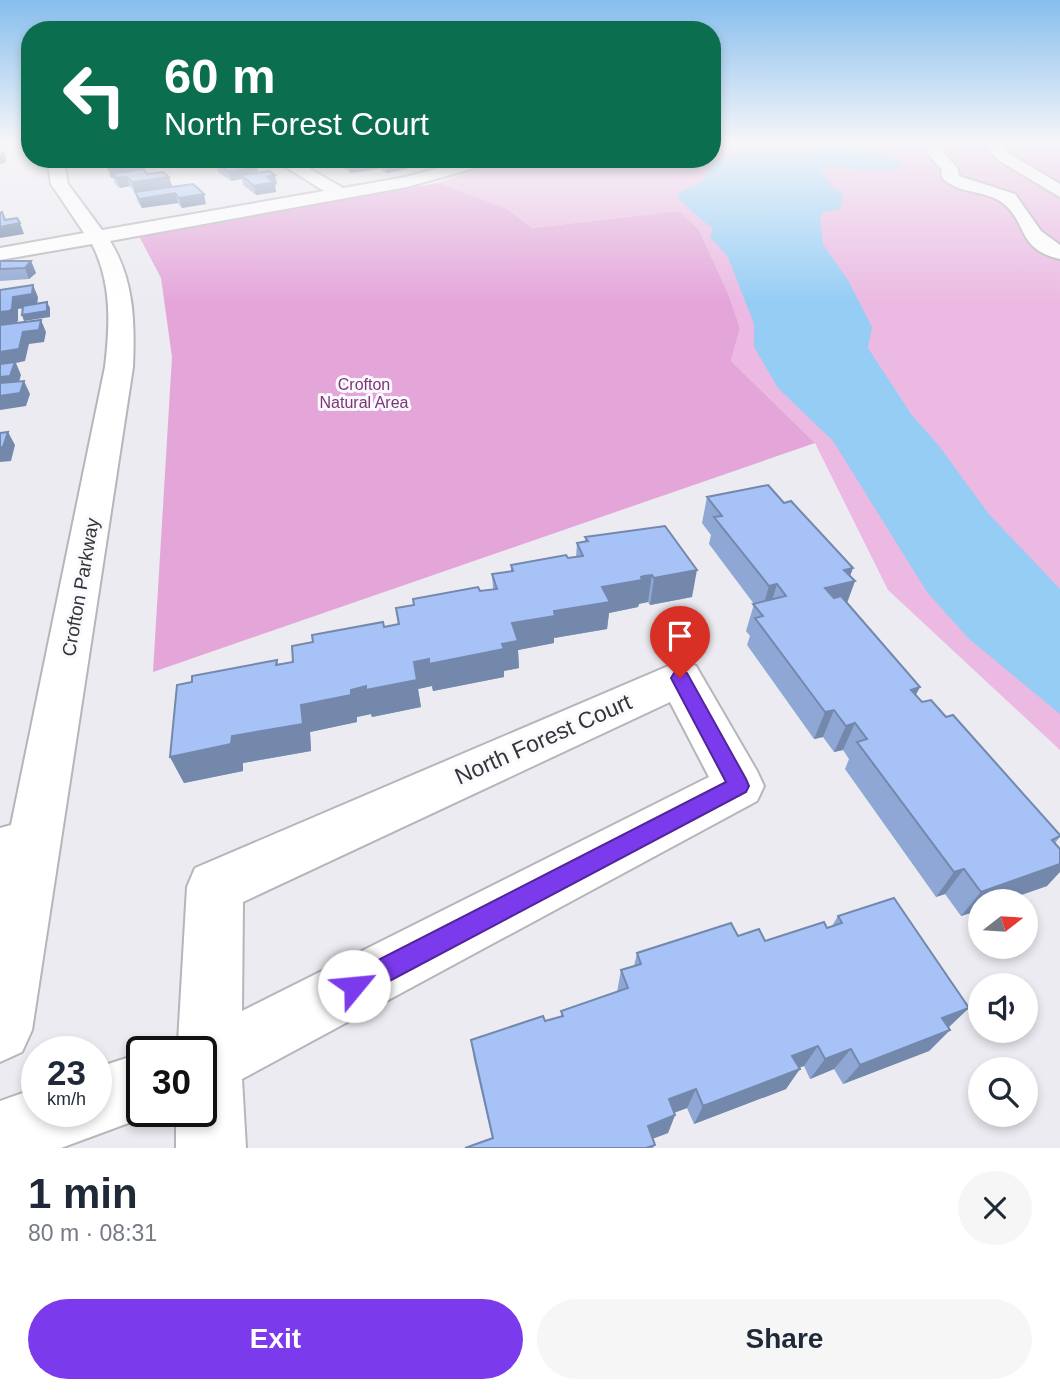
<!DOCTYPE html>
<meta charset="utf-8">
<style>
body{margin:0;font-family:Arial,sans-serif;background:#f6f6f7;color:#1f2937;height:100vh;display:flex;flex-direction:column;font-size:26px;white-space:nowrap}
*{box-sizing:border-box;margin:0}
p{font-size:23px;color:#747a83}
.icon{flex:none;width:38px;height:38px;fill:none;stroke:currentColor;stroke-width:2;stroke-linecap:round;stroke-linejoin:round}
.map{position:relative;height:1148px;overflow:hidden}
.drawer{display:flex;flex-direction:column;background:#fff;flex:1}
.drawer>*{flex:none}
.banner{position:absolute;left:21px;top:21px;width:700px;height:147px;border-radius:28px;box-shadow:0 4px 10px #0003;background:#0b6e4f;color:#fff;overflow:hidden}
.needle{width:46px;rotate:73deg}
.tools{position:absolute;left:968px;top:889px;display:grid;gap:14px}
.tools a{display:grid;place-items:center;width:70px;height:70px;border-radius:50%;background:#fff;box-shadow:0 4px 10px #0003;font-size:35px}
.speed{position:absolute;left:21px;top:1036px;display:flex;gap:14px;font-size:35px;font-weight:700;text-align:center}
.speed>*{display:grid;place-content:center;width:91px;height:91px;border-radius:50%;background:#fff;box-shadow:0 4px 10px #0003;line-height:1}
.speed small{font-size:18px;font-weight:400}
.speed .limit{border:4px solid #111;border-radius:10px;background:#fff;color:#111}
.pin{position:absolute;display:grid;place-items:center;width:60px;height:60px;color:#fff;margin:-72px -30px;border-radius:50% 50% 50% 0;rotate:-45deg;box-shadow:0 0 7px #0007}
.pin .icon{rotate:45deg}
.me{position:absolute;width:77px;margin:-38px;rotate:62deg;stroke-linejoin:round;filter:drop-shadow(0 0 5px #0008)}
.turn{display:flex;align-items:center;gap:24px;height:147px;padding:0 28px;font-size:32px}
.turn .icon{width:91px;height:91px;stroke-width:2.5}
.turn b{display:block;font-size:49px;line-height:60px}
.round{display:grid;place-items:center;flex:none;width:74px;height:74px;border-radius:37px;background:#f6f6f7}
.head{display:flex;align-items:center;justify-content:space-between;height:119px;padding:0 28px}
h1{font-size:42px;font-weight:600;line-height:52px}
.button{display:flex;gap:14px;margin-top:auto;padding:14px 28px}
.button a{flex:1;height:80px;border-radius:42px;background:#7c3aed;color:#fff;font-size:28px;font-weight:600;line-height:80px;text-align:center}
.button a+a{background:#f6f6f7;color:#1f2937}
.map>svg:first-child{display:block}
</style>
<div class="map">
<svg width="1060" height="1148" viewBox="0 0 1060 1148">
<rect width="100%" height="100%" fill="#ebebf1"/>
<polygon fill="#ebb9e2" points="712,142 1060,142 1060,750 888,590 815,443 731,361 740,328 728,293 699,230 679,211 532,228 506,208 438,183 466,174 416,159 712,159"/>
<polygon fill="#e4a5d9" points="438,183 506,208 532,228 679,211 699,230 728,293 740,328 731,361 815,443 153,672 172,357 161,278 139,236"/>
<path fill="#95cdf5" d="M824,142l38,4 39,16v5c-25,12 -53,-6 -80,3l10,16 12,8 -3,15 -16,3 -4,6 3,26 25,36 24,47 -4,21 43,66 28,32 49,67 72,76v125l-92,-76 -41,-46 -94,-151 -55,-53 -24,-41v-23l-26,-67 -18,-20 3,-8 -34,-29 -1,-7 24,-11 9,-17 9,-7 35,-8z"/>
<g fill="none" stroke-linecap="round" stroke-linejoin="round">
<g stroke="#b5b5ba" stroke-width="4">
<g id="minor">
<polygon points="793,142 817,142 815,145 800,147"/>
<path d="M932,142h15l-4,10 15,17 1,7 56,18 26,37 19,14v14c-43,-10 -32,-35 -56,-55 -17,-15 -49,-9 -63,-28l1,-6 -15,-17z"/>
<polygon points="982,142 998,142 1010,154 1060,184 1060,197 998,160"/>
<path d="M47,159h16l5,25 34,46 222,-39 -51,-32h20l50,29 63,-11 65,-18h27l-2,3 -89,25 -297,54c24,38 25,82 23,126l-101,663 -10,22 -22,10v-234l11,-3 94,-458c5,-42 7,-84 -13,-123l-92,16v-12l84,-15 -33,-49z"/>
<path d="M680,661l16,5 61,105 7,15 -7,15 -515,278 4,69h-70v-37h25v-59h-28l5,-10 9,-155 8,-19zM670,702l39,75 -467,234 1,-109z"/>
<polygon points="142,1053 142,1111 161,1111 61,1148 0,1148 0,1101 37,1088 37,1111 96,1111 96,1068"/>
</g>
</g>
<use href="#minor" fill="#fff" fill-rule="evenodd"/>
</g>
<g fill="#8fa7d4">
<polygon points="105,159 145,169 135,171 169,177 172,186 135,192 130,186 120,188 115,184 113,178 111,178"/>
<polygon points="205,159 251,159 256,162 258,171 250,172 250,174 275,175 277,184 275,185 276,192 256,195 243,185 242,179 231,181 218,172 216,165 211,166"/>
<polygon points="325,159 404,159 406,160 407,169 386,173 379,169 351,173 343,168 342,161 331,163"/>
<polygon points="193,184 206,204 182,208 178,203 142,208 138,202 135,192"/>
<polygon points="0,261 31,261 36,273 29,279 0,281"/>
<polygon points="707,497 784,503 853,568 850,576 855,581 847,603 916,695 922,702 946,717 1060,837 1055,843 1047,886 1004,901 980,901 980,910 961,916 945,894 936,897 845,769 849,759 843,750 834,752 823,737 814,739 747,645 750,636 746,631 754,604 709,544 711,535 702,523"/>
<polygon points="585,537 692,597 650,605 648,602 640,603 639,604 638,607 609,613 607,629 554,638 554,643 518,650 519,668 504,671 504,677 433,691 432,686 418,689 421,707 372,717 371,714 357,717 357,722 310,732 311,751 243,763 243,771 184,783 170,757 192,682 277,660 278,665 293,662 313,642 398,625 396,608 414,605 413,599 493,589 492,574 511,571 511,565 576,557 577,543 585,542"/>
<polygon points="838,916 949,1027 950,1030 929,1051 843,1084 834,1069 810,1079 804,1066 799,1068 786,1089 694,1124 687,1108 674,1113 675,1115 668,1133 652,1139 655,1145 653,1148 465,1148 492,1138 474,1060 471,1040 545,1021 561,1016 561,1011 617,992 621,970 634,966 637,953 738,936 765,941 827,928 832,926"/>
</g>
<g fill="#7488ac">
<polygon points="3,150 6,158 5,163 0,164 0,155"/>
<polygon points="209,159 243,159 216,163 216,165 211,166"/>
<polygon points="331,159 342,159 342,161 331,163"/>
<polygon points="143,160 145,169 112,174 113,178 111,178 108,169 131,162"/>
<polygon points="378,160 379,169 351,173 349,164"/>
<polygon points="406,160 407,169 386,173 385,164"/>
<polygon points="256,162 258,171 250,172 251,177 241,175 242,179 231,181 229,172 242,164"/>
<polygon points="275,175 277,184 275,185 276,192 256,195 254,186 267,177"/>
<polygon points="127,177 130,186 120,188 116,178"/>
<polygon points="169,177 172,186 135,192 132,182"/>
<polygon points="175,193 178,203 142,208 139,199"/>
<polygon points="204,194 206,204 182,208 179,198"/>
<polygon points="20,223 24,234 0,238 0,227"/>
<polygon points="31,261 36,273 29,279 25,268"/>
<polygon points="33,285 38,297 37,306 18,309 18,321 15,323 0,325 0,312 13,297"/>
<polygon points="47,302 50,308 50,317 24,321 22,315"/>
<polygon points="41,320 46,332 44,342 29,344 25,361 16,363 21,375 17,389 0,391 0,352 23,332"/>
<polygon points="24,381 30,394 26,406 0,410 0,396"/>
<polygon points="8,432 15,445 11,461 0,462 0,447"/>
<polygon points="853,568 847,583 855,581 845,608 816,615 825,588 844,570"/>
<polygon points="697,570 692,597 650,605 654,578"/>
<polygon points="652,575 648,602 639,604 638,607 609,613 607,629 554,638 554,643 518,650 519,668 504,671 504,677 433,691 432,686 418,689 421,707 372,717 371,714 357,717 357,722 310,732 311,751 243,763 243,771 184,783 170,757 232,736 301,705 351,690 414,662 502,644 512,623 554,611 602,587"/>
<polygon points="777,584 769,611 761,613 769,586"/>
<polygon points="920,687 906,714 911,690"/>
<polygon points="834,710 823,737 814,739 825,712"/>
<polygon points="855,723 843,750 834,752 846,726"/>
<polygon points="1060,864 1060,872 1047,886 1004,901 980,901 980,910 961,916 981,892"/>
<polygon points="964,869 945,894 936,897 954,872"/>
<polygon points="969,1008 947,1029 942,1018"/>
<polygon points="950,1030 929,1051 843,1084 860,1065"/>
<polygon points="818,1046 804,1066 778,1075 792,1056"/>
<polygon points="851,1049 834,1069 810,1079 825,1059"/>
<polygon points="800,1069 786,1089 694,1124 703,1106"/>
<polygon points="696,1089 687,1108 662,1117 669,1099"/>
<polygon points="675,1115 668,1133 641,1143 648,1126"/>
</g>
<g fill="#a6c2f6" stroke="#7488ac" stroke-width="2">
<polygon points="105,159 142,159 143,160 131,162 133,166 108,169"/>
<polygon points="240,159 251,159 256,162 242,164 249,168 229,172 216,163"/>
<polygon points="342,159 404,159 406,160 385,164 378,160 349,164"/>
<polygon points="143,169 147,174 163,172 169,177 132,182 127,177 116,178 112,174"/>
<polygon points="269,171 275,175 267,177 274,182 254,186 241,175"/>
<polygon points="193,184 204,194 179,198 175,193 139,199 135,192"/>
<polygon points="2,212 5,220 17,218 20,223 0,227 0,213"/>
<polygon points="0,261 31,261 25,268 0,269"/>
<polygon points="33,285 32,294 13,297 12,309 9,311 0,312 0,290"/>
<polygon points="47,302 47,311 22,315 23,306"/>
<polygon points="41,320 39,330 23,332 19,349 0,352 0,325"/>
<polygon points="15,362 10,376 0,377 0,364"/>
<polygon points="24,381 20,393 0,396 0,383"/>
<polygon points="8,432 3,447 0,447 0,433"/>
<polygon points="768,485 784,503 791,501 853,568 844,570 855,581 825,588 834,598 841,596 920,687 911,690 922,702 931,700 946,717 953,715 1060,835 1060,836 1052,840 1060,849 1060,864 981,892 964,869 954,872 857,742 867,739 855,723 846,726 834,710 825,712 755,618 763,616 753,604 786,596 777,584 769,586 714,517 722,516 707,497"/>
<polygon points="665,526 697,570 654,578 652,575 644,576 641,577 642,580 602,587 610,602 554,611 555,616 512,623 518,641 502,644 504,649 429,664 429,659 414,662 417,680 366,690 366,686 351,690 351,695 301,705 303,724 232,736 231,744 170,757 177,685 192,682 192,676 277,660 276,665 293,662 292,646 313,642 312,635 383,622 384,627 399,624 396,608 414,605 413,599 478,587 480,591 497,589 492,574 513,571 511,565 566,555 568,558 583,556 577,543 588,541 585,537"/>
<polygon points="894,898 969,1008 942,1018 950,1030 860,1065 851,1049 825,1059 818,1046 792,1056 800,1069 703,1106 696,1089 669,1099 675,1115 648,1126 655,1145 646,1148 465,1148 493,1138 471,1040 543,1016 545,1021 563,1016 561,1011 628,988 621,970 641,964 637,953 731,923 738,936 759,929 765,941 824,922 827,928 842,923 838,916"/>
</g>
<linearGradient id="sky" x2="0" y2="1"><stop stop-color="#87beed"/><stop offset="0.47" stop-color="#f6f6f9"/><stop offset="1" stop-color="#f6f6f9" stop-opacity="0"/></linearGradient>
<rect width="1060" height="303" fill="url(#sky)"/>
<polygon fill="#7c3aed" stroke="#51269a" stroke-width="2" points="680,671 687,673 746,779 749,786 746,792 363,995 354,999 345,995 341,986 345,977 726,782 671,678 674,673"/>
<g text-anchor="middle" stroke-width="6" stroke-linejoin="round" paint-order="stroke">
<g font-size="16" fill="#7d3474" stroke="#f9f9fe">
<text x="364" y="390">Crofton<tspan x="364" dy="18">Natural Area</tspan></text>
</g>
<g font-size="19" fill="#353537" stroke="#f9f9fe">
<text transform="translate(80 587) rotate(-80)" y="7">Crofton Parkway</text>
</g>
<g font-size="23" fill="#353537" stroke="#f9f9fe">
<text transform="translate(543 739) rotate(-24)" y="8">North Forest Court</text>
</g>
</g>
</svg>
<div class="tools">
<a><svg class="needle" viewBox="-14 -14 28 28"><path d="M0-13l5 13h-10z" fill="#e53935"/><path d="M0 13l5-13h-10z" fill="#747a83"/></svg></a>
<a><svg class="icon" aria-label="sound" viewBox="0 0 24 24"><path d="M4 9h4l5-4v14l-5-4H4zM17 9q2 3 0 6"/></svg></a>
<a><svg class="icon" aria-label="search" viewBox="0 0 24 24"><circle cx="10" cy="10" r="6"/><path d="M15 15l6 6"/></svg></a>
</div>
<div class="speed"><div>23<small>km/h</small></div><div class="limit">30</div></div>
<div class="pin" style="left:680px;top:678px;background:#d93025"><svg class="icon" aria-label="arrive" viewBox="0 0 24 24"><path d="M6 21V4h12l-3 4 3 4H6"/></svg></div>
<svg class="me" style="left:354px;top:986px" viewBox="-20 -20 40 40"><circle r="19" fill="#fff"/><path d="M0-13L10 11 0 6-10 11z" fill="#7c3aed"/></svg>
<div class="banner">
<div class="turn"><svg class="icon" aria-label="left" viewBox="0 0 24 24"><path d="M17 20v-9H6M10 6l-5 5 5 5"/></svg><div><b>60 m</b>North Forest Court</div></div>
</div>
</div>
<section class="drawer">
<div class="head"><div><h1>1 min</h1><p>80 m · 08:31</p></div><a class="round"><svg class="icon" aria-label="close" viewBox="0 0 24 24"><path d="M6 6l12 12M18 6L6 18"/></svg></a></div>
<div class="button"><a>Exit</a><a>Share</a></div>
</section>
